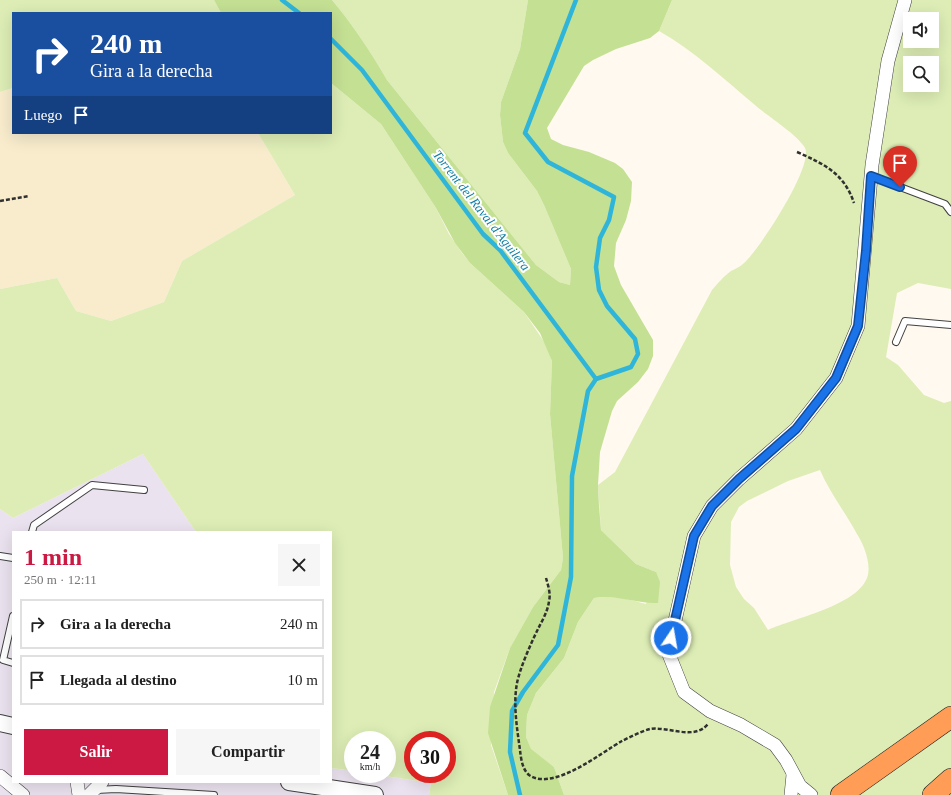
<!DOCTYPE html>
<html lang="es">
<meta charset="utf-8">
<style>
body{margin:0;font-family:"Times New Roman",serif;background:#f6f6f6;color:#222;height:100vh;display:flex;flex-direction:column;font-size:15px;white-space:nowrap}
*{box-sizing:border-box;margin:0}
p{font-size:13px;color:#767676}
.icon{flex:none;width:22px;height:22px;fill:none;stroke:currentColor;stroke-width:2;stroke-linecap:round;stroke-linejoin:round}
.map{position:relative;flex:1;overflow:hidden}
.side{position:absolute;left:12px;top:531px;width:320px;height:252px;display:flex;flex-direction:column;background:#fff;border-radius:0px;box-shadow:0 4px 16px #0002}
.side>*{flex:none}
.hud{position:absolute;left:12px;top:12px;width:320px;height:122px;border-radius:0px;box-shadow:0 4px 16px #0002;background:#1a4fa0;color:#fff;overflow:hidden}
.controls{position:absolute;left:903px;top:12px;display:grid;gap:8px}
.controls a{display:grid;place-items:center;width:36px;height:36px;border-radius:0px;background:#fff;box-shadow:0 4px 16px #0002;font-size:20px}
.speed{position:absolute;left:344px;top:731px;display:flex;gap:8px;font-size:20px;font-weight:700;text-align:center}
.speed>*{display:grid;place-content:center;width:52px;height:52px;border-radius:50%;background:#fff;box-shadow:0 4px 16px #0002;line-height:1}
.speed small{font-size:10px;font-weight:400}
.speed .limit{border:6px solid #d22;background:#fff;color:#111}
.pin{position:absolute;display:grid;place-items:center;width:34px;height:34px;color:#fff;margin:-41px -17px;border-radius:50% 50% 50% 0;rotate:-45deg;box-shadow:0 0 4px #0007}
.pin .icon{rotate:45deg}
.me{position:absolute;width:44px;margin:-22px;rotate:12deg;stroke-linejoin:round;filter:drop-shadow(0 0 3px #0008)}
.turn{display:flex;align-items:center;gap:14px;height:84px;padding:0 12px;font-size:18px}
.turn .icon{width:52px;height:52px;stroke-width:2.5}
.turn b{display:block;font-size:28px;line-height:34px}
.then{display:flex;align-items:center;height:38px;padding:0 12px;background:#0003;gap:8px;font-size:15px}
.round{display:grid;place-items:center;flex:none;width:42px;height:42px;border-radius:0px;background:#f6f6f6}
.head{display:flex;align-items:center;justify-content:space-between;height:68px;padding:0 12px}
h1{font-size:24px;font-weight:600;line-height:30px;color:#cb1943}
.primary-button{display:flex;gap:8px;margin-top:auto;padding:8px 12px}
.primary-button a{flex:1;height:46px;border-radius:0px;background:#cb1943;color:#fff;font-size:16px;font-weight:600;line-height:46px;text-align:center}
.primary-button a+a{background:#f6f6f6;color:#222}
ul{padding:0;list-style:none}
li{display:flex;align-items:center;gap:12px;height:50px;margin:0 8px 6px;padding:0 4px;border:2px solid #e0e0e0;border-radius:0px}
li div{flex:1}
li b{display:block;font-size:15px}
li em{font-style:normal}
.map>svg:first-child{display:block}
</style>
<div class="map">
<svg width="951" height="795" viewBox="0 0 951 795">
<rect width="100%" height="100%" fill="#fff9ef"/>
<polygon fill="#eae2ee" points="143,454 196,532 13,532 13,782 331,782 331,768 353,771 353,774 372,774 431,783 429,795 0,795 0,509 13,518"/>
<polygon fill="#f8eccd" points="13,88 13,133 258,133 295,195 182,261 164,302 111,321 76,311 57,278 0,289 0,92"/>
<g fill="#ddedb5" fill-rule="evenodd">
<polygon points="0,0 214,0 221,13 13,13 13,88 0,92"/>
<path d="M332,0h196l-8,49 -19,53 -1,13 3,27 5,11 29,38 7,14 27,64 -1,16 -11,-3 -23,-17 -149,-185c-16,-28 -34,-55 -55,-80z"/>
<path d="M672,0h279v289l-33,-6 -21,10 -11,64 12,8 26,30 20,8 7,-2v394h-387l-10,-28 -23,-17 -5,-13 1,-22 9,-22 28,-35 14,-36 16,-24c18,-3 35,1 52,6l10,-32 -20,-8 -35,-34 -3,-45 17,-13 97,-182c6,-7 11,-13 19,-19 4,-2 9,-4 13,-8 15,-13 70,-97 61,-115 -7,-13 -38,-32 -50,-43 -31,-26 -61,-54 -96,-74zM910,19h22v22h-22zM910,63h22v22h-22zM820,470c10,23 25,42 37,64 7,11 15,31 10,44 -11,28 -73,40 -99,52l-14,-22 -10,-9 -8,-12 -6,-22 1,-43 8,-15 8,-6 41,-20z"/>
<path d="M331,83l50,41 55,84 13,26 13,19 8,10 54,49 23,34 5,15 -2,53 13,144 -2,12 -28,37 -23,41 -16,44 -3,53 17,50h-79l2,-12 -59,-9h15v-34h-34v31l-22,-3v-236h-135l-53,-78 -130,64 -13,-9v-220l57,-11 19,33 35,10 53,-19 18,-41 113,-66 -37,-62h73zM413,740h34v34h-34z"/>
</g>
<path fill="#c4e093" d="M214,0h118c21,25 39,52 55,80l149,185 23,17 11,3 1,-16 -27,-64 -7,-14 -29,-38 -5,-11 -3,-27 1,-13 19,-53 8,-49h144l-13,31 -9,7 -34,11 -23,11 -9,6 -37,62 4,11 12,6 26,7 26,11 8,6 9,13 -1,19 -5,19 -10,23 -2,23 7,19 32,55v16l-5,13 -10,13 -21,19 -5,10 -12,41 -2,33 1,21 2,24 35,34 20,8 4,10 -2,21c-22,1 -42,-9 -64,-5l-16,24 -14,36 -28,35 -9,22 -1,22 5,12 23,18 10,28h-56l-20,-62 2,-26 20,-59 23,-41 28,-37 2,-12 -13,-144 2,-53 -12,-28 -16,-21 -54,-49 -15,-20 -19,-35 -55,-84 -50,-41v-70h-110z"/>
<g fill="none" stroke-linecap="round" stroke-linejoin="round">
<g stroke="#2fb5d9" stroke-width="4.5">
<polyline points="282,0 299,13"/>
<polyline points="576,0 525,133 548,162 614,197 609,220 600,238 596,267 599,290 607,306 635,339 638,354 631,367 596,379"/>
<polyline points="331,39 362,70 483,234 500,250 596,379"/>
<polyline points="520,795 510,752 512,711 523,692 558,645 571,577 572,476 588,391 596,379"/>
</g>
<g stroke="#414141" stroke-width="8">
<g id="service">
<polyline points="871,176 945,204 951,212"/>
<polyline points="896,342 905,321 951,325"/>
<polyline points="32,532 34,525 92,485 144,490"/>
<polyline points="0,556 13,558"/>
<polyline points="13,616 3,660 13,663"/>
<polyline points="96,790 116,789 214,795"/>
</g>
</g>
<g stroke="#414141" stroke-width="14">
<g id="minor">
<polyline points="0,776 23,795"/>
<polyline points="77,782 79,795"/>
<polyline points="89,795 102,782"/>
<polyline points="791,795 793,775"/>
<polyline points="811,795 800,786 786,760 775,745 741,725 710,711 684,692 668,652 694,536 712,506 739,479 796,429 836,378 858,326 872,165 888,61 905,0"/>
</g>
</g>
<g stroke="#414141" stroke-width="18">
<g id="tertiary">
<polyline points="0,723 13,726"/>
<polyline points="289,782 375,795"/>
</g>
</g>
<g stroke="#1f1f1f" stroke-width="22">
<g id="trunk">
<polyline points="841,795 951,717"/>
<polyline points="933,795 951,779"/>
</g>
</g>
<g stroke="#303030" stroke-width="2.5" stroke-dasharray="4 2" stroke-linecap="butt">
<path d="M797,152c27,12 47,21 57,51"/>
<polyline points="0,201 29,196"/>
<path d="M546,578c2,7 5,16 3,23 -1,10 -7,20 -11,28 -7,14 -18,39 -21,54 -4,22 0,45 3,67 1,8 2,19 9,25 24,17 73,-23 93,-34 8,-4 20,-10 28,-12 18,-3 44,12 58,-5"/>
</g>
<use href="#service" stroke="#fff" stroke-width="6"/>
<use href="#minor" stroke="#fff" stroke-width="13"/>
<use href="#tertiary" stroke="#fff" stroke-width="16"/>
<use href="#trunk" stroke="#ff9c56" stroke-width="21"/>
</g>
<g fill="none" stroke-linecap="round" stroke-linejoin="round">
<g stroke="#114b97" stroke-width="10">
<polyline id="route" points="671,638 694,536 712,506 739,479 796,429 836,378 858,326 866,251 871,176 900,187"/>
</g>
<use href="#route" stroke="#1a73e8" stroke-width="7"/>
</g>
<g text-anchor="middle" stroke-width="4" stroke-linejoin="round" paint-order="stroke">
<g font-size="13" font-style="italic" fill="#0c7ea4" stroke="#fff">
<text transform="translate(482 210) rotate(52)" y="5">Torrent del Raval d'Aguilera</text>
</g>
</g>
</svg>
<div class="controls">
<a><svg class="icon" aria-label="sound" viewBox="0 0 24 24"><path d="M4 9h4l5-4v14l-5-4H4zM17 9q2 3 0 6"/></svg></a>
<a><svg class="icon" aria-label="search" viewBox="0 0 24 24"><circle cx="10" cy="10" r="6"/><path d="M15 15l6 6"/></svg></a>
</div>
<div class="speed"><div>24<small>km/h</small></div><div class="limit">30</div></div>
<div class="pin" style="left:900px;top:187px;background:#d93025"><svg class="icon" aria-label="arrive" viewBox="0 0 24 24"><path d="M6 21V4h12l-3 4 3 4H6"/></svg></div>
<svg class="me" style="left:671px;top:638px" viewBox="-20 -20 40 40"><circle r="17" fill="#1a73e8" stroke="#fff" stroke-width="3"/><path d="M0-11L8 9 0 5-8 9z" fill="#fff"/></svg>
<div class="hud">
<div class="turn"><svg class="icon" aria-label="right" viewBox="0 0 24 24"><path d="M7 20v-9h11M14 6l5 5-5 5"/></svg><div><b>240 m</b>Gira a la derecha</div></div>
<div class="then">Luego<svg class="icon" aria-label="arrive" viewBox="0 0 24 24"><path d="M6 21V4h12l-3 4 3 4H6"/></svg></div>
</div>
<section class="side">
<div class="head"><div><h1>1 min</h1><p>250 m · 12:11</p></div><a class="round"><svg class="icon" aria-label="close" viewBox="0 0 24 24"><path d="M6 6l12 12M18 6L6 18"/></svg></a></div>
<ul>
<li><svg class="icon" aria-label="right" viewBox="0 0 24 24"><path d="M7 20v-9h11M14 6l5 5-5 5"/></svg><div><b>Gira a la derecha</b></div><em>240 m</em></li>
<li><svg class="icon" aria-label="arrive" viewBox="0 0 24 24"><path d="M6 21V4h12l-3 4 3 4H6"/></svg><div><b>Llegada al destino</b></div><em>10 m</em></li>
</ul>
<div class="primary-button"><a>Salir</a><a>Compartir</a></div>
</section>
</div>
